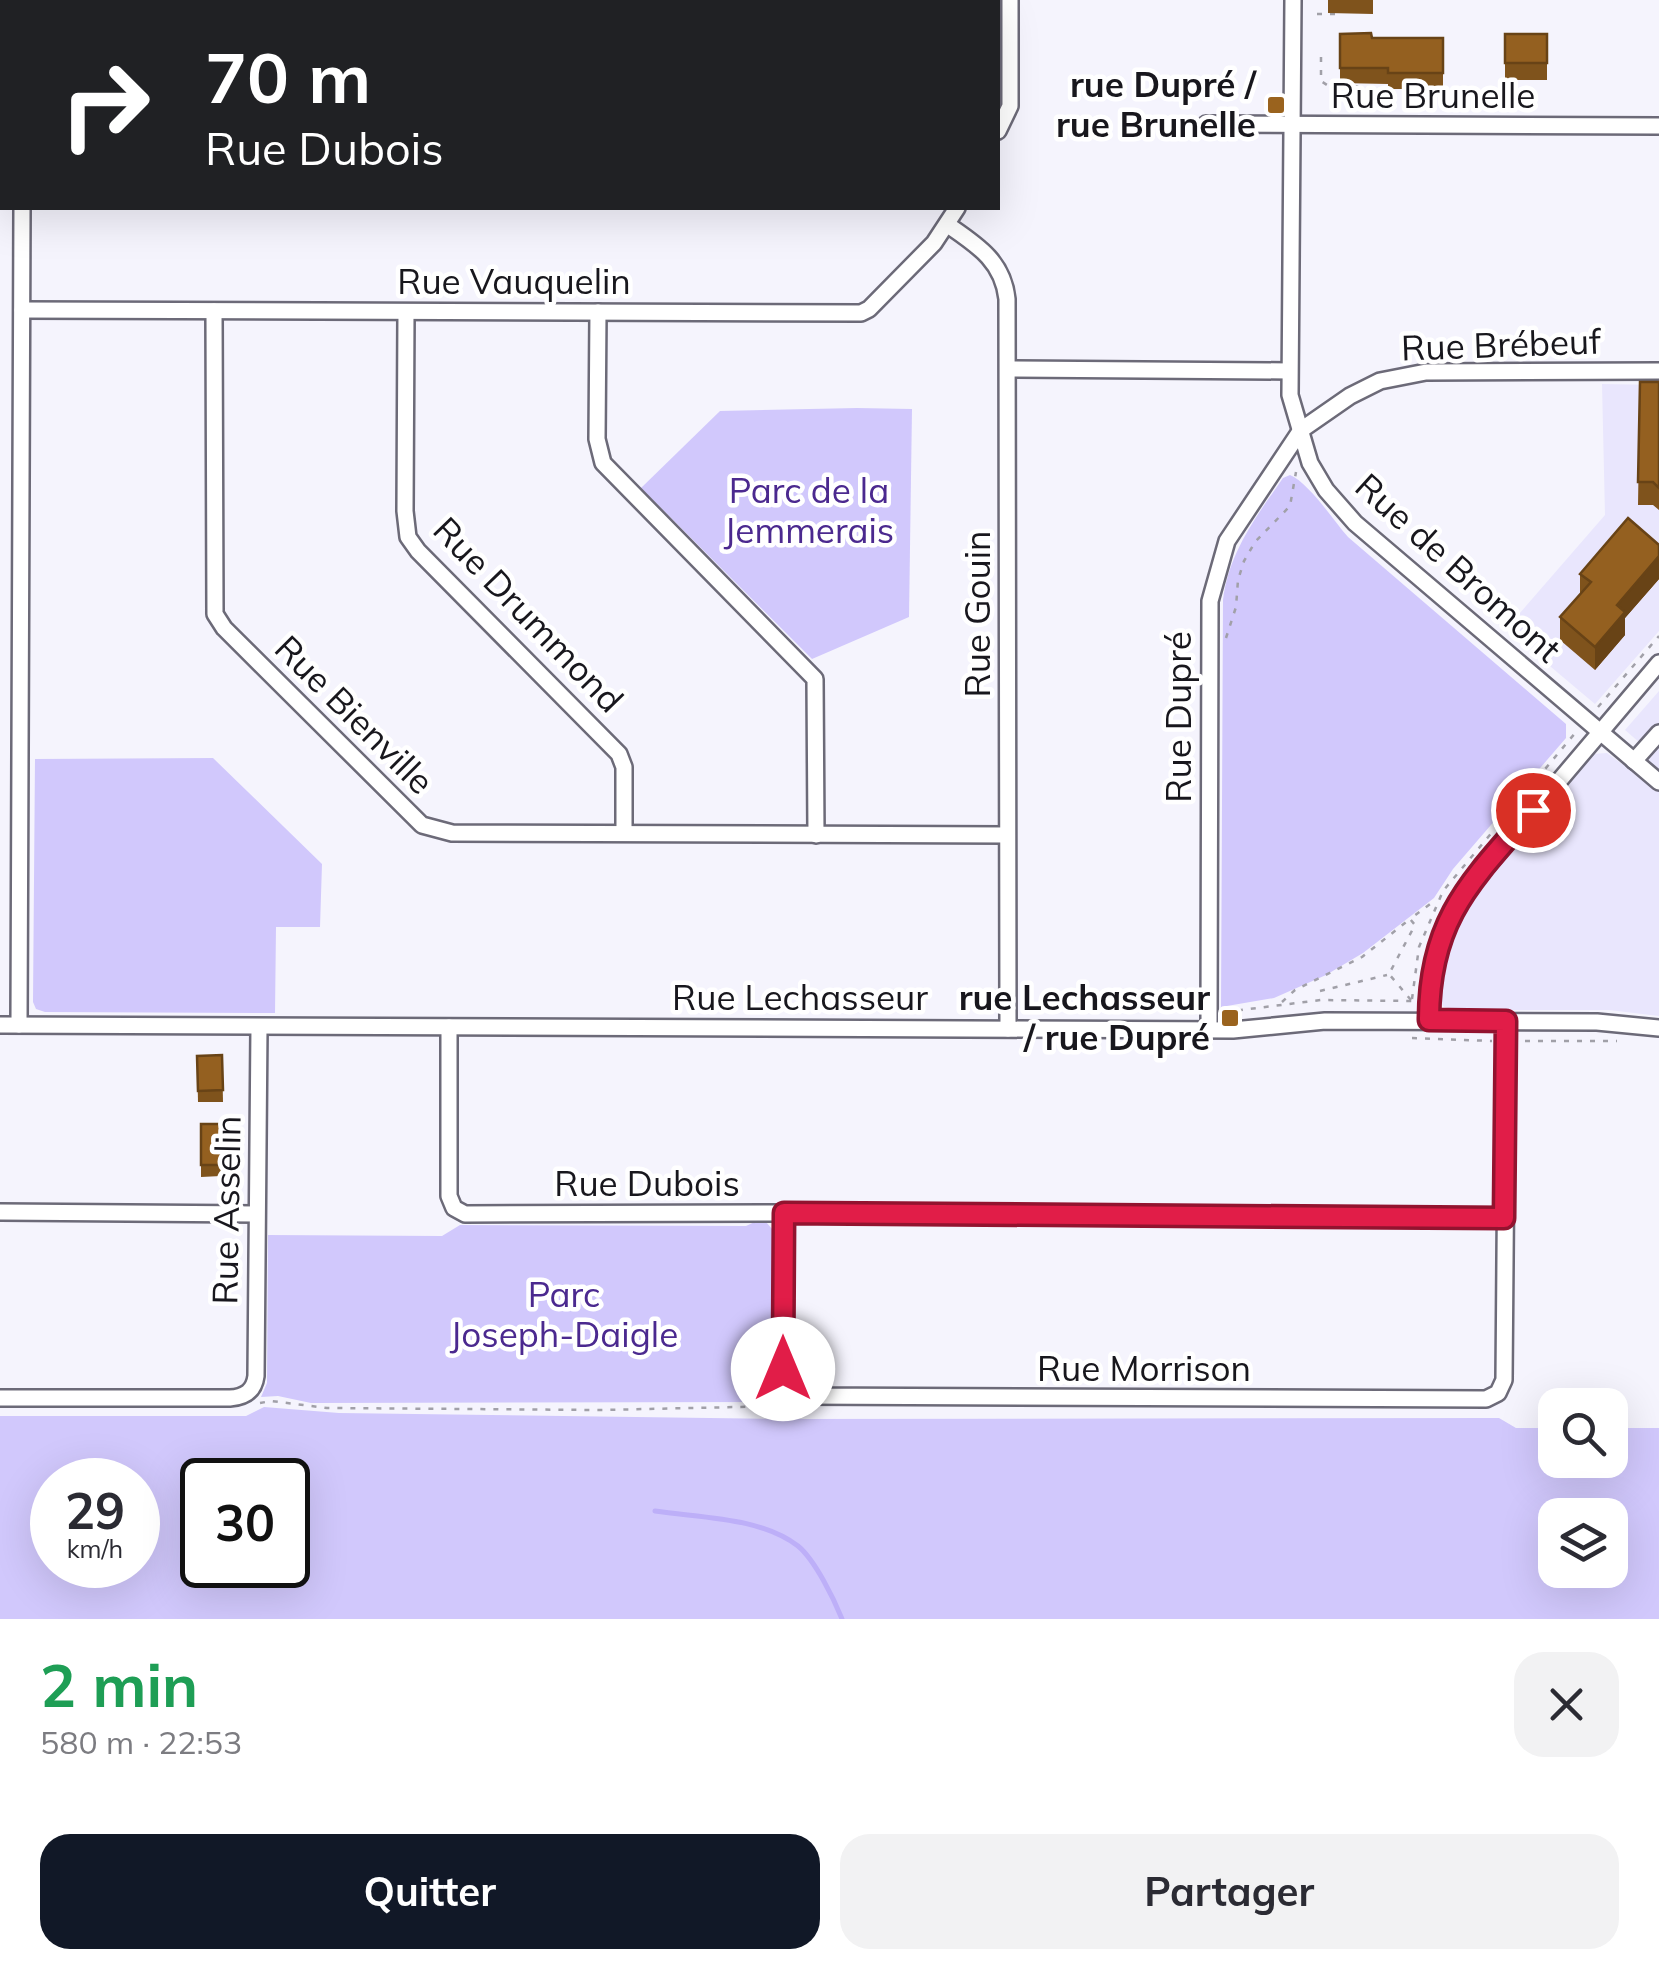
<!DOCTYPE html>
<html lang="fr">
<meta charset="utf-8">
<style>
body{margin:0;font-family:Mulish,sans-serif;background:#f2f2f3;color:#2b2b33;height:100vh;display:flex;flex-direction:column;font-size:38px;white-space:nowrap}
*{box-sizing:border-box;margin:0}
p{font-size:32px;color:#7c7c81}
.icon{flex:none;width:55px;height:55px;fill:none;stroke:currentColor;stroke-width:2;stroke-linecap:round;stroke-linejoin:round}
.map{position:relative;height:1619px;overflow:hidden}
.side{display:flex;flex-direction:column;background:#fff;flex:1}
.side>*{flex:none}
.banner{position:absolute;left:0px;top:0px;width:1000px;height:210px;box-shadow:0 10px 40px #0002;background:#202124;color:#fff;overflow:hidden}
.buttons{position:absolute;left:1538px;top:1388px;display:grid;gap:20px}
.buttons a{display:grid;place-items:center;width:90px;height:90px;border-radius:20px;background:#fff;box-shadow:0 10px 40px #0002;font-size:50px}
.speed{position:absolute;left:30px;top:1458px;display:flex;gap:20px;font-size:50px;font-weight:700;text-align:center}
.speed>*{display:grid;place-content:center;width:130px;height:130px;border-radius:50%;background:#fff;box-shadow:0 10px 40px #0002;line-height:1}
.speed small{font-size:25px;font-weight:400}
.speed .limit{border:5px solid #111;border-radius:15px;background:#fff;color:#111}
.pin{position:absolute;display:grid;place-items:center;width:85px;height:85px;color:#fff;margin:-42px;border:5px solid #fff;border-radius:50%;box-shadow:0 2px 10px #0007}
.me{position:absolute;width:110px;margin:-55px;rotate:0deg;stroke-linejoin:round;filter:drop-shadow(0 0 8px #0008)}
.turn{display:flex;align-items:center;gap:35px;height:210px;padding:0 40px;font-size:45px}
.turn .icon{width:130px;height:130px;stroke-width:2.5}
.turn b{display:block;font-size:70px;line-height:85px}
.round{display:grid;place-items:center;flex:none;width:105px;height:105px;border-radius:30px;background:#f2f2f3}
.headline{display:flex;align-items:center;justify-content:space-between;height:170px;padding:0 40px}
h1{font-size:60px;font-weight:700;line-height:75px;color:#1e9e55}
.button{display:flex;gap:20px;margin-top:auto;padding:20px 40px}
.button a{flex:1;height:115px;border-radius:30px;background:#111827;color:#fff;font-size:40px;font-weight:700;line-height:115px;text-align:center}
.button a+a{background:#f2f2f3;color:#2b2b33}
.map>svg:first-child{display:block}
</style>
<div class="map">
<svg width="1659" height="1619" viewBox="0 0 1659 1619">
<rect width="100%" height="100%" fill="#f5f4fd"/>
<g fill="#e9e6fd">
<polygon points="1602,384 1659,385 1659,631 1595,704 1506,629 1605,515"/>
<polygon points="1659,691 1659,1016 1609,1010 1455,1010 1444,1007 1438,999 1444,954 1456,922 1474,893 1592,754 1607,753 1622,764 1640,743 1625,730"/>
</g>
<g fill="#d1c8fc" fill-rule="evenodd">
<polygon points="857,408 912,409 909,617 812,659 641,488 720,411"/>
<path d="M1290,475c19,8 43,45 58,62l218,187v14l-113,131 -19,29 -71,55 -37,22 -52,23 -53,9 2,-407c6,-48 33,-83 60,-122z"/>
<polygon points="213,758 322,864 320,927 276,927 275,1013 45,1012 36,1009 33,1002 35,759"/>
<polygon points="759,1220 766,1222 773,1230 772,1381 779,1399 773,1402 311,1403 278,1396 261,1397 267,1383 268,1235 442,1236 460,1225 746,1226"/>
<path d="M264,1407l75,6 445,6 715,-1 17,10h39v32h55v-32h49v191h-1659v-203h246zM52,1480h86v85h-86zM288,1480v85h-86v-85zM1610,1515v55h-55v-55z"/>
</g>
<g fill="none" stroke-linecap="round" stroke-linejoin="round">
<path stroke="#bdaff8" stroke-width="5" d="M655,1511c46,7 105,6 143,35 17,14 36,53 44,73"/>
<g stroke="#6c6a78" stroke-width="20">
<g id="minor">
<polyline points="1293,0 1290,395 1310,463 1326,490 1355,523 1659,782"/>
<polyline points="23,2 23,0"/>
<polyline points="318,2 321,0"/>
<polyline points="818,2 818,0"/>
<polyline points="1206,124 1659,126"/>
<polyline points="998,131 1010,106 1010,0"/>
<path d="M948,225c29,20 55,36 59,74l1,730"/>
<polyline points="22,310 861,313 869,309 934,243 957,208"/>
<polyline points="214,311 215,614 224,628 422,825 452,833 1007,835"/>
<polyline points="406,312 405,511 408,537 418,551 619,754 624,767 624,833"/>
<polyline points="598,312 597,439 603,463 815,679 816,835"/>
<polyline points="1009,369 1289,371"/>
<polyline points="1634,761 1659,733"/>
<polyline points="1429,1020 1435,956 1459,899 1659,663"/>
<polyline points="0,1025 1233,1030 1325,1021 1597,1022 1659,1028"/>
<polyline points="19,1025 22,208"/>
<polyline points="449,1027 449,1196 454,1208 465,1214 784,1213 1504,1218"/>
<polyline points="1209,1029 1210,601 1227,541 1301,430 1350,396 1380,381 1426,372 1659,371"/>
<polyline points="0,1212 256,1214"/>
<polyline points="784,1213 784,1377 790,1389 802,1396 1486,1399 1498,1393 1504,1380 1507,1021"/>
<path d="M0,1398h230c15,-1 24,-7 26,-22l3,-349"/>
</g>
</g>
<g stroke="#a1a0a8" stroke-width="2.5" stroke-dasharray="5 8" stroke-linecap="butt">
<polyline points="1317,14 1343,14"/>
<polyline points="1321,57 1321,81 1330,87 1358,86"/>
<polyline points="1357,85 1358,107"/>
<polyline points="1392,89 1392,107"/>
<polyline points="1407,89 1407,107"/>
<polyline points="1422,89 1422,107"/>
<polyline points="1527,107 1527,84"/>
<polyline points="1226,638 1236,607 1238,580 1244,561 1255,542 1290,506 1296,472"/>
<polyline points="1598,707 1659,636"/>
<polyline points="1320,991 1387,975"/>
<polyline points="1412,999 1419,947 1443,891 1576,732"/>
<polyline points="1411,1000 1389,974 1415,925 1410,919 1433,902"/>
<polyline points="1282,1002 1295,990 1362,957 1410,919"/>
<polyline points="1225,1012 1321,1000 1412,1001 1412,1005"/>
<polyline points="1412,1038 1492,1041"/>
<polyline points="1525,1041 1617,1041"/>
<polyline points="260,1403 271,1401 327,1408 600,1410 782,1406 791,1409"/>
</g>
<use href="#minor" stroke="#fff" stroke-width="15"/>
</g>
<g fill="#7f531c">
<polygon points="1328,0 1373,0 1373,14 1328,13"/>
<polygon points="1340,34 1372,38 1443,38 1443,89 1388,89 1388,84 1340,83"/>
<rect x="1505" y="34" width="42" height="46"/>
<polygon points="1640,382 1659,382 1659,510 1653,505 1638,505"/>
<polygon points="1659,545 1659,579 1625,618 1625,635 1595,670 1560,640 1560,617 1580,594 1580,574"/>
<polygon points="222,1055 223,1102 198,1102 197,1056"/>
<polygon points="201,1124 221,1124 221,1176 201,1177"/>
</g>
<polygon fill="#684316" points="1659,556 1659,579 1625,618 1625,635 1595,670 1595,647 1617,605"/>
<g fill="#946020" stroke="#684316" stroke-width="2.5">
<polygon points="1371,33 1372,38 1443,38 1443,73 1388,73 1388,68 1340,68 1340,34"/>
<rect x="1505" y="34" width="42" height="29"/>
<polygon points="1640,382 1659,382 1659,488 1653,482 1638,482"/>
<polygon points="1628,518 1659,545 1659,556 1617,605 1625,612 1595,647 1560,617 1591,582 1580,574"/>
<polygon points="222,1055 223,1090 198,1091 197,1056"/>
<rect x="201" y="1124" width="20" height="41"/>
</g>
<g fill="none" stroke-linecap="round" stroke-linejoin="round">
<g stroke="#92132f" stroke-width="25">
<path id="route" d="M783,1369l1,-156 720,5 2,-197 -77,-1c0,-101 42,-139 104,-210"/>
</g>
<use href="#route" stroke="#e11d48" stroke-width="18"/>
</g>
<g fill="#9a631e" stroke="#fff" stroke-width="4">
<rect x="1266" y="95" width="20" height="20" rx="5"/>
<rect x="1220" y="1008" width="20" height="20" rx="5"/>
</g>
<g text-anchor="middle" stroke-width="9" stroke-linejoin="round" paint-order="stroke">
<g font-size="35" font-weight="bold" fill="#18171d" stroke="#fff" text-anchor="end">
<text x="1256" y="97">rue Dupré /<tspan x="1256" dy="40">rue Brunelle</tspan></text>
<text x="1210" y="1010">rue Lechasseur<tspan x="1210" dy="40">/ rue Dupré</tspan></text>
</g>
<g font-size="35" fill="#18171d" stroke="#fff">
<text x="1433" y="108">Rue Brunelle</text>
<text x="514" y="294">Rue Vauquelin</text>
<text transform="translate(1501 345) rotate(-2)" y="12">Rue Brébeuf</text>
<text transform="translate(1458 568) rotate(42)" y="12">Rue de Bromont</text>
<text transform="translate(978 614) rotate(-90)" y="12">Rue Gouin</text>
<text transform="translate(528 615) rotate(46)" y="12">Rue Drummond</text>
<text transform="translate(354 715) rotate(45)" y="12">Rue Bienville</text>
<text transform="translate(1179 717) rotate(-90)" y="12">Rue Dupré</text>
<text x="800" y="1010">Rue Lechasseur</text>
<text x="647" y="1196">Rue Dubois</text>
<text transform="translate(227 1210) rotate(-89)" y="12">Rue Asselin</text>
<text x="1144" y="1381">Rue Morrison</text>
</g>
<g font-size="35" fill="#4b298f" stroke="#fff">
<text x="809" y="503">Parc de la<tspan x="809" dy="40">Jemmerais</tspan></text>
<text x="564" y="1307">Parc<tspan x="564" dy="40">Joseph-Daigle</tspan></text>
</g>
</g>
</svg>
<div class="buttons">
<a><svg class="icon" aria-label="search" viewBox="0 0 24 24"><circle cx="10" cy="10" r="6"/><path d="M15 15l6 6"/></svg></a>
<a><svg class="icon" aria-label="layers" viewBox="0 0 24 24"><path d="M12 4l9 5-9 5-9-5zM3 14l9 5 9-5"/></svg></a>
</div>
<div class="speed"><div>29<small>km/h</small></div><div class="limit">30</div></div>
<div class="pin" style="left:1533px;top:810px;background:#d93025"><svg class="icon" aria-label="arrive" viewBox="0 0 24 24"><path d="M6 21V4h12l-3 4 3 4H6"/></svg></div>
<svg class="me" style="left:783px;top:1369px" viewBox="-20 -20 40 40"><circle r="19" fill="#fff"/><path d="M0-13L10 11 0 6-10 11z" fill="#e11d48"/></svg>
<div class="banner">
<div class="turn"><svg class="icon" aria-label="right" viewBox="0 0 24 24"><path d="M7 20v-9h11M14 6l5 5-5 5"/></svg><div><b>70 m</b>Rue Dubois</div></div>
</div>
</div>
<section class="side">
<div class="headline"><div><h1>2 min</h1><p>580 m · 22:53</p></div><a class="round"><svg class="icon" aria-label="close" viewBox="0 0 24 24"><path d="M6 6l12 12M18 6L6 18"/></svg></a></div>
<div class="button"><a>Quitter</a><a>Partager</a></div>
</section>
